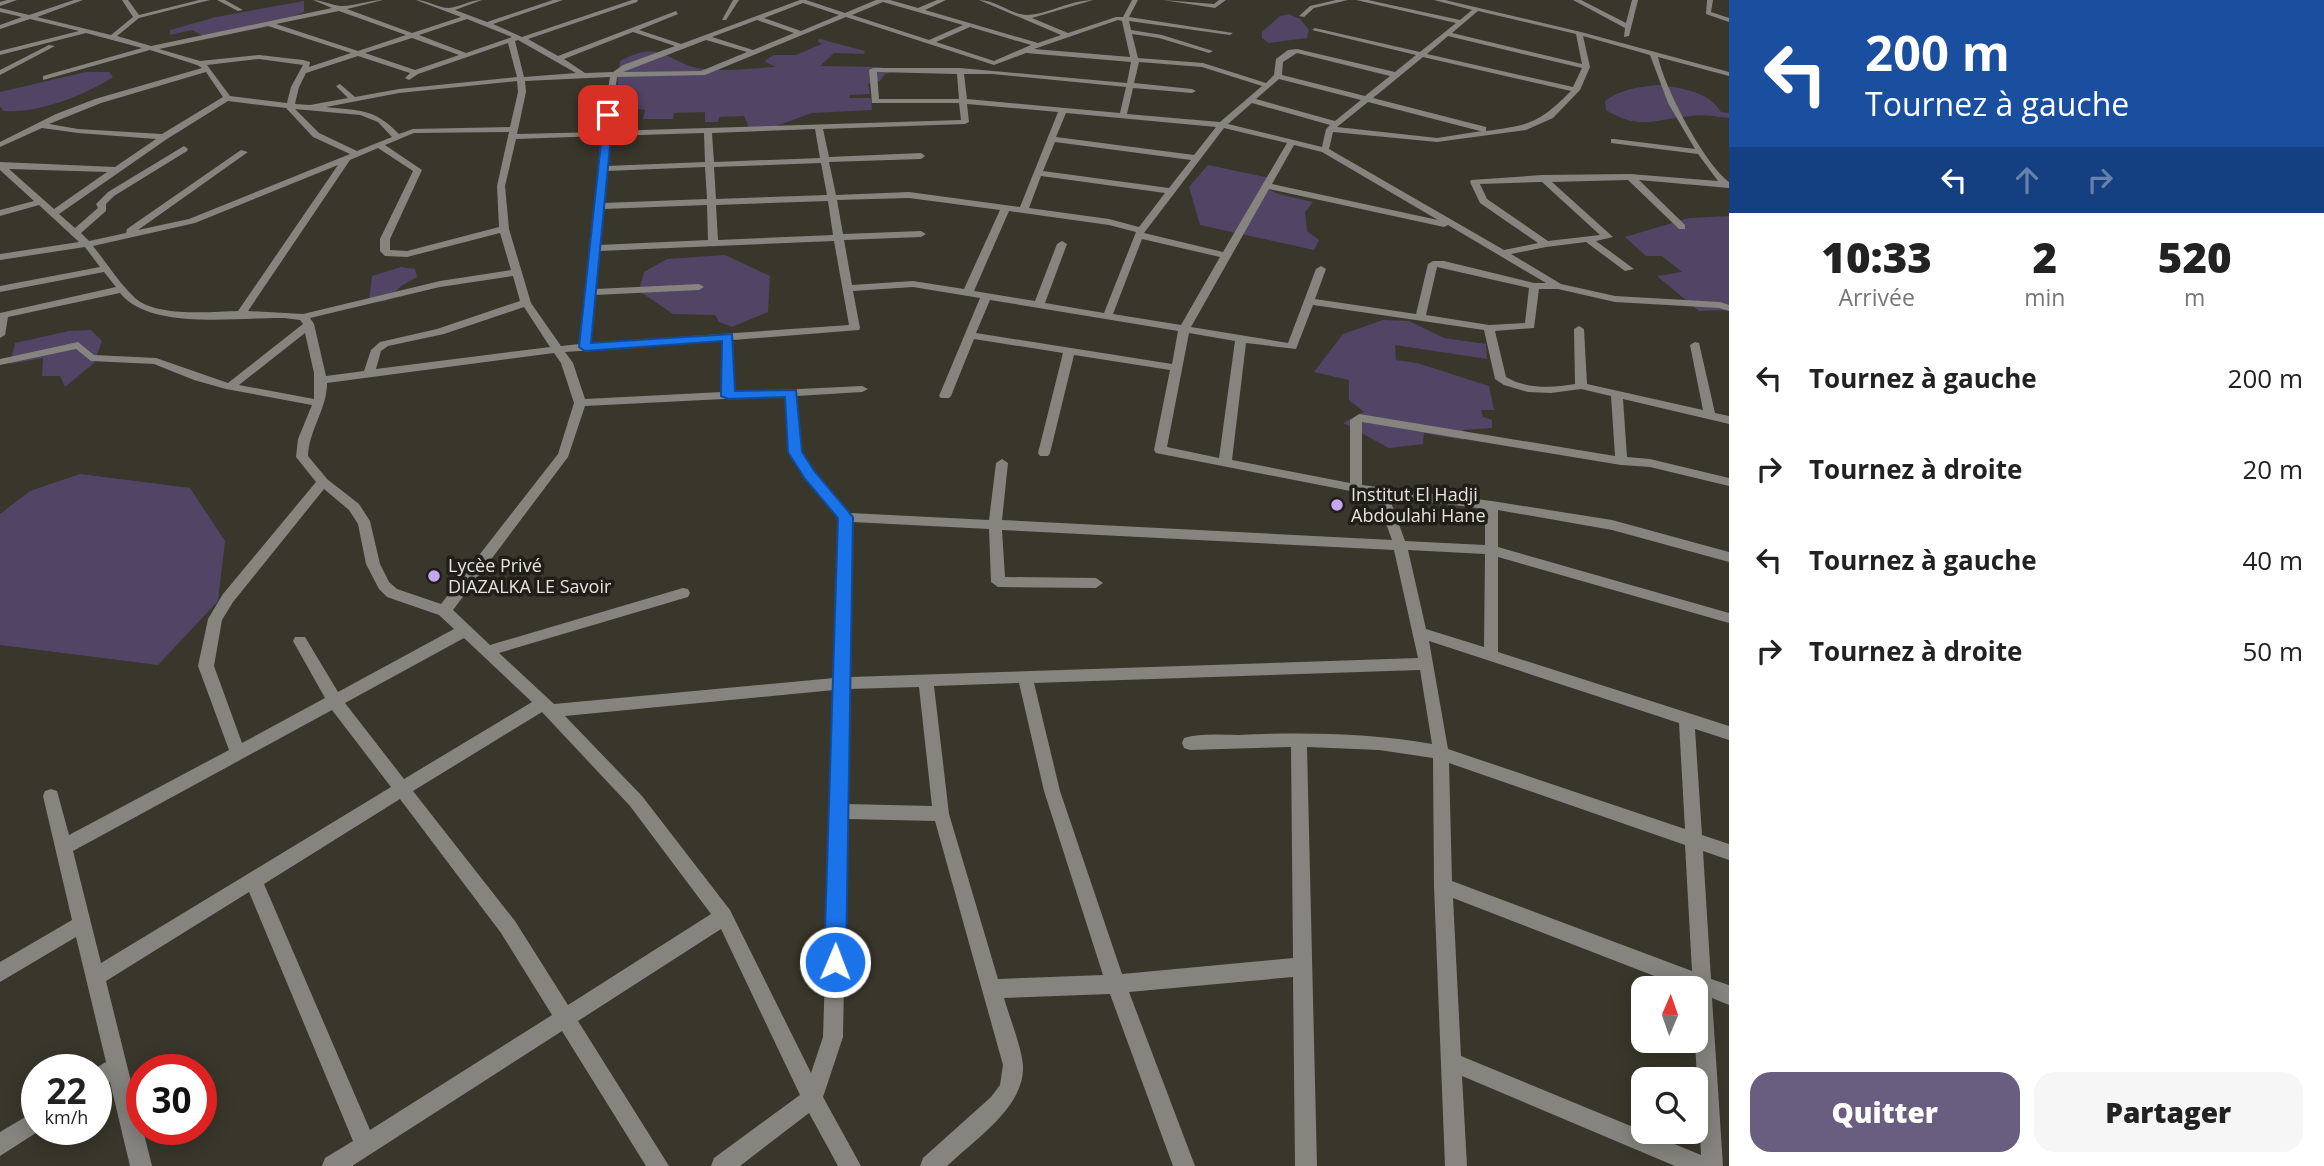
<!DOCTYPE html>
<html lang="fr">
<meta charset="utf-8">
<style>
body{margin:0;font-family:"Open Sans",sans-serif;background:#f6f6f6;color:#222;height:100vh;display:flex;flex-direction:column;font-size:26px;white-space:nowrap}
*{box-sizing:border-box;margin:0}
p{font-size:23px;color:#767676}
.icon{flex:none;width:38px;height:38px;fill:none;stroke:currentColor;stroke-width:2;stroke-linecap:round;stroke-linejoin:round}
.map{position:relative;flex:1;overflow:hidden}
.sheet{display:flex;flex-direction:column;background:#fff;width:595px}
.sheet>*{flex:none}
.hud{background:#1a4fa0;color:#fff;overflow:hidden}
.needle{width:46px;rotate:2deg}
.controls{position:absolute;left:1631px;top:976px;display:grid;gap:14px}
.controls a{display:grid;place-items:center;width:77px;height:77px;border-radius:14px;background:#fff;box-shadow:0 4px 18px #0003;font-size:35px}
.speed{position:absolute;left:21px;top:1054px;display:flex;gap:14px;font-size:35px;font-weight:700;text-align:center}
.speed>*{display:grid;place-content:center;width:91px;height:91px;border-radius:50%;background:#fff;box-shadow:0 4px 18px #0003;line-height:1}
.speed small{font-size:18px;font-weight:400}
.speed .limit{border:10px solid #d22;background:#fff;color:#111}
.pin{position:absolute;display:grid;place-items:center;width:60px;height:60px;color:#fff;margin:-30px;border-radius:14px;box-shadow:0 4px 10px #0006}
.me{position:absolute;width:77px;margin:-38px;rotate:1deg;stroke-linejoin:round;filter:drop-shadow(0 0 5px #0008)}
.turn{display:flex;align-items:center;gap:24px;height:147px;padding:0 21px;font-size:32px}
.turn .icon{width:91px;height:91px;stroke-width:2.5}
.turn b{display:block;font-size:49px;line-height:60px}
.lanes{display:flex;align-items:center;height:66px;padding:0 21px;background:#0003;justify-content:center;gap:35px;direction:ltr}
.lanes .off{opacity:.35}
.eta{display:flex;justify-content:space-evenly;align-items:center;height:119px;text-align:center}
.eta b{font-size:42px;font-weight:800;line-height:49px}
.cta{display:flex;gap:14px;margin-top:auto;padding:14px 21px}
.cta a{flex:1;height:80px;border-radius:21px;background:#6a5e80;color:#fff;font-size:28px;font-weight:800;line-height:80px;text-align:center}
.cta a+a{background:#f6f6f6;color:#222}
ul{padding:0;list-style:none}
li{display:flex;align-items:center;gap:21px;height:91px;padding:0 21px}
li div{flex:1}
li b{display:block;font-size:26px}
li em{font-style:normal}
main{display:flex;flex:1;min-height:0}
.map>svg:first-child{display:block}
</style>
<main>
<div class="map">
<svg width="1729" height="1166" viewBox="0 0 1729 1166">
<rect width="100%" height="100%" fill="#39372b"/>
<g fill="#514465">
<polygon points="304,1 304,12 267,27 207,38 192,30 170,35 170,30 216,17"/>
<polygon points="1289,14 1300,19 1309,30 1307,38 1269,43 1262,38 1262,32 1280,16"/>
<path d="M820,39l45,12 -1,3 -30,-1 -14,13 60,1 13,5 -8,2 -5,7 -12,3 2,10 -21,1 1,3h21l1,12 -60,3 -36,13 -27,2 -5,-12 -25,1 -1,5h-13v-10l-31,1 -1,6h-30l2,-9 -12,-2v-15l-13,-4 -3,-9 3,-19c42,-24 49,4 84,8 23,3 49,-1 72,-2l-12,-6 10,-6h22l26,-11 -5,-3z"/>
<path d="M86,72h23l4,5c-32,20 -73,36 -110,34l-3,-5v-14z"/>
<path d="M1658,85c22,3 51,6 63,27l8,1v5c-12,-1 -26,-4 -38,-2 -37,3 -51,15 -85,-6l-1,-9c16,-12 33,-14 53,-16z"/>
<polygon points="1208,165 1270,178 1264,187 1278,194 1313,202 1305,212 1307,231 1319,240 1314,250 1200,225 1189,187"/>
<polygon points="1729,216 1729,310 1699,311 1657,276 1682,272 1662,256 1646,256 1625,237 1689,218"/>
<polygon points="725,255 770,276 768,312 732,327 719,322 715,315 673,314 639,291 644,272 667,259"/>
<polygon points="401,267 415,269 417,277 401,286 386,301 369,302 372,276"/>
<polygon points="1383,320 1409,321 1444,338 1486,344 1487,359 1395,345 1396,360 1417,363 1489,386 1494,410 1481,410 1483,417 1492,420 1492,428 1463,430 1464,440 1424,433 1423,444 1389,448 1343,423 1364,412 1349,400 1349,380 1314,372 1343,334"/>
<polygon points="91,330 102,341 94,363 65,387 60,376 42,376 43,358 10,364 15,343 69,331"/>
<polygon points="80,474 190,488 225,541 218,601 158,665 0,645 0,514 30,491"/>
</g>
<g fill="none" stroke-linecap="round" stroke-linejoin="round">
<g fill="#85847e" fill-rule="evenodd">
<polygon points="7,0 17,0 0,6 0,2"/>
<path d="M74,0h9l-46,17 74,18 22,-18 -11,-17h6l11,15 60,-15h11l-71,18 -22,18 34,10 181,-38 -19,-8c10,0 19,6 29,6 14,0 27,-6 41,-6l-36,9 65,24 49,-16 -45,-17c11,0 22,8 33,8 11,-1 21,-8 33,-8l-27,10 32,12 66,-22h10l-70,24 29,13 110,-37h6l-1,2 -109,37 30,17 118,-45 2,3 -39,16 42,14 119,-44h6l39,13 31,-13h14l28,8 19,-8h9l-21,10 113,33 23,-8 -82,-35c17,0 33,15 48,15 19,0 43,-15 66,-15l-61,18 36,15 48,-16h7l9,-17h6l-9,17 104,16 -3,2 -101,-14 2,9 31,5 51,16 -4,2 -50,-15 -27,-4 6,24 65,5 63,20 8,-8 2,-16 12,-9 9,-1 98,23 21,-17 -104,-25 3,-2 105,24 36,-29 -100,-23h12l92,20 12,-10 -38,-10h11l136,32 148,40v4l-71,-19c7,32 46,106 71,125v6l-90,-8 46,45v4h-6l-51,-49 -76,2 61,55 -17,4 38,28 -9,2 -39,-29 -40,5 -35,7 50,30 54,12 105,6 9,3v6l-10,-3 -104,-6 -57,-13h-19l-5,39 -39,3 11,46c20,12 47,11 69,7l-1,-55 5,-3 5,3 3,55 116,26 -13,-65 5,-3 4,1 16,70 14,3v8l-106,-25 4,58 23,2 79,19v8l-79,-19 -29,-2 -259,-43v63l130,16 120,19 117,32v10l-117,-32 -114,-20v37l231,66v10l-231,-66v95l231,74v14l-34,-11 7,106 27,9v16l-26,-9 8,128 18,6v20l-17,-7 11,168h-48l-213,-90 5,90h-22l-11,-280 -1,-128 -54,-8 -72,-3 10,419h-22l-2,-189 -164,15 66,174h-22l-63,-172 -106,4c5,18 18,50 19,68 2,41 -49,74 -76,100h-27l3,-8 68,-61 9,-12 3,-20 -68,-244 -88,-2 -4,218 -20,60 38,69h-23l-29,-53 -69,53h-29l3,-8 86,-63 -79,-166 -143,92 91,145h-23l-84,-135 -210,135h-30l3,-8 28,-17 -104,-249 -143,89 46,185h-22l-20,-84 -14,8v-21h-2l12,-7 -30,-125 -76,45v-20l72,-42 -29,-124 2,-5 6,-2 6,2 12,44 160,-85 -31,-84 10,-47 15,-25 93,-112 -20,-25 2,-18 14,-34 -86,-16 -32,-9 -40,-16 -63,-3 -15,-12 -76,16v-6l78,-17 16,13 62,3 72,25 75,-59 -3,-4 -16,-2c-45,-1 -134,13 -164,-25l-112,24 -3,18 -5,3v-25l116,-26 -12,-15 -104,20v-6l100,-19 -15,-20 -85,13v-6l79,-12 -40,-37 -39,11v-6l34,-9 -34,-31v-8l115,5 41,-28 -78,-6 -36,-5 -42,19v-5l56,-28 39,-15 107,-31 -5,-3 -47,-15 -107,30v-4l99,-28 -56,-15 -86,22v-4l79,-20 -49,-12 -30,10v-4l22,-8 -22,-5v-4l29,7zM883,2l80,23 -34,15 -77,-25zM803,3l36,12 -38,16 -37,-13zM339,11l67,24 -48,16 -82,-27zM1478,11l98,23 6,30 -130,-31zM846,17l148,48 32,-12 105,9 -4,21 -167,-15h-87l-4,2 3,33h87l2,17 -351,11 7,-54 88,-2zM467,19l45,18 -46,16 -47,-18zM757,20l37,13 -41,17 -41,-13zM1118,20l4,1 8,36 -96,-8zM268,26l83,27 -42,14 1,-5 -7,-2 -44,-5 -59,6 -41,-12zM970,27l61,18 -37,16 -58,-19zM633,32l42,14 -52,19 -10,7 -28,1 -21,-14zM1448,36l134,32 -9,19 -146,-33zM1583,36l67,19 18,48 27,46 -81,-10h-3v4l87,11 20,27 -88,-7 -88,1 -71,5 -1,2 10,21 58,40 -34,7 -175,-101 4,-17 104,10 89,-12 27,-12 27,-28 10,-23zM412,38l47,17 -44,15 -50,-17zM518,40l58,33 -52,4 -9,-36zM706,40l41,12 -46,19 -78,1zM508,43l9,34 -118,12 -44,8 -15,-13 -4,2 12,12 -38,7 -15,-1 4,-17 7,-14 52,-17 52,17 -5,5 4,2 9,-6zM1297,53l93,23 -25,20 -83,-21 1,-13zM1423,57l148,34c-32,32 -41,34 -85,40v-4l-113,-29zM259,59l44,6 -12,22 -4,16 -57,-7 -23,-31zM1139,62l63,5 60,19 -42,36 -93,-8 6,-26 59,5 4,-2 -4,-2 -58,-6zM206,72l17,25 -61,37 -84,-5 -29,-5 52,-21zM877,72l80,2 2,25h-80zM964,74h28l134,13 -6,26 -153,-14zM610,77l-9,55 -84,2 9,-42 -1,-11zM1279,79l82,21 -26,21 -79,-22zM517,81l1,11 -8,35 -97,2 -14,5c-25,-26 -39,-23 -73,-27l73,-14zM228,101l58,7 27,29 37,17 -161,65 -51,11 110,-78 -7,-2 -114,79 -1,4 -37,8 -8,-8 25,-22v-7l8,-8 73,-45 1,-2 -4,-3 -76,46 -12,12 2,4 -23,20 -16,-14 108,-75zM1368,102l112,29h2l-45,7 -100,-11zM1252,103l78,22 -4,4 -4,18 -94,-23zM967,104l91,8 -38,95 -111,-15 -73,3 -7,-33 92,-3 4,-3 -4,-3 -92,4 -6,-28 142,-5 4,-2zM295,109l65,6 18,7 14,15 -35,14 -38,-18zM1066,113l150,14 -22,28 -138,-18zM1224,128l63,15 -64,109 -79,-19zM815,129l5,29 -106,4 -2,-29zM509,132l-12,54 2,41 -92,24 -17,-1v-11l32,-69 -37,-25 29,-12zM704,133l1,29 -99,4 3,-30zM601,136l-21,208 -19,2 -30,-43 -22,-74 -4,-43 11,-47zM1055,142l136,18 -22,28 -126,-17zM1294,145l28,7 116,68 -166,-36zM378,148l35,23 -33,68v12l5,5 22,1 93,-24 11,37 -71,11 -137,33 -55,-3 102,-151zM821,163l6,32 -111,4 -2,-32zM338,165l-100,146c-28,1 -82,6 -103,-13 -16,-15 -29,-36 -42,-52l102,-23zM705,167l2,32 -104,4 3,-32zM9,169l98,3 -53,37zM1041,176l124,17 -26,34 -30,-8 -80,-11zM1542,182l58,53 -52,6 -61,-42 -7,-15zM1269,189l175,38 4,-2 98,58h-12l-90,-22h-11l-5,3 -12,50 -101,-15 11,-30 -5,-3 -5,3 -28,74 -97,-16zM909,198l91,12 -36,79 -51,-8 -61,4 -8,-45 77,-3 5,-3 -5,-3 -78,3 -6,-34zM828,201l5,34 -115,5 -2,-35zM707,205l1,35 -109,5 4,-36zM1009,211l100,14 27,7 -32,81 -59,-10 22,-59 -5,-3 -5,3 -22,57 -61,-10zM1142,239l78,18 -39,68 -68,-11zM834,241l15,84 -258,18 4,-48 104,-5 5,-3 -5,-3 -103,5 3,-38zM1437,267l92,21 -4,35 -36,2 -63,-10zM513,276l7,25 -83,28 -57,13 -9,8 -7,21 -38,5 -12,-52 -4,-6 130,-31zM913,287l67,11 -41,98 2,2h8l2,-2 23,-57 89,14 -25,100 2,3h8l2,-3 24,-98 96,15 -16,80 2,3 220,43 16,44 -390,-20 6,-57 -6,-4 -6,4 -7,57 -139,-7 -36,-41 -13,-21 -4,-55 65,-4 6,-3 -6,-3 -128,6 -1,-52 126,-10 1,-2 -7,-37zM990,300l188,31 -6,33 -196,-31zM1313,305l171,25 11,49 9,6 24,7 23,1 30,-4 30,7 4,60 -256,-42 -9,6v63l-118,-23 14,-117 50,6zM524,307l26,40 -174,22 5,-18 7,-5 56,-12zM305,333l9,40v26l-75,-14zM1189,333l46,8 -16,117 -52,-11zM723,341l-1,51 -137,7 -12,-36 -8,-11zM554,353l7,10 13,40 -16,51 -117,150 -44,-15 -8,-7 -9,-18 -10,-43 -11,-17 -32,-25 -19,-23c1,-26 19,-47 19,-73zM785,396l4,55 17,27 33,40 -5,160 -280,26 -55,-51 189,-56 2,-4 -2,-4 -5,-1 -193,57 -37,-35 115,-153 17,-51zM324,489l25,21 9,14 8,40 13,25 8,8 52,18 15,14 -116,63 -33,-55h-10l-2,4 32,57 -83,45 -28,-77 8,-46 11,-18zM1389,497l96,12v36l-80,-4zM852,522l137,7 2,53 7,5 98,1 7,-5 -7,-5 -91,-1 -3,-47 392,20 24,108 -568,19zM1408,550l77,4 -1,93 -58,-18zM464,638l68,64 -128,77 -59,-76zM1429,641l250,82 6,106 -237,-80zM1420,670l12,74c-64,-11 -129,-12 -194,-9 -17,0 -38,-2 -54,3l-2,5 2,5 6,2 101,-3 2,211 -171,16 -62,-183 -26,-108zM1019,683l25,108 59,184 -105,4 -49,-165 -15,-128zM919,687l13,119 -85,-2 2,-115zM834,690l-11,347 -12,36 -81,-163 -88,-114 -77,-80zM332,710l59,77 -290,176 -28,-112zM542,712l88,94 81,108 -143,91 -53,-84 -102,-130zM1449,763l236,82 7,126 -240,-90zM400,799l101,134 51,82 -182,115 -106,-246zM1453,898l235,91h8l-1,52 6,114 -240,-99z"/>
<polygon points="217,0 225,0 243,10 238,11"/>
<polygon points="733,0 739,0 726,20 722,20"/>
<polygon points="1163,0 1214,4 1219,0 1226,0 1215,8"/>
<polygon points="1336,0 1348,0 1314,8 1304,17 1299,16 1310,6"/>
<polygon points="1573,0 1581,0 1626,23 1632,0 1638,0 1629,36 1624,37 1625,28"/>
<polygon points="1707,0 1713,0 1711,12 1729,18 1729,22 1706,14"/>
<polygon points="49,45 55,46 0,75 0,70"/>
<polygon points="37,1110 37,1129 42,1129 0,1156 0,1132"/>
</g>
</g>
<polygon fill="#1a73e8" stroke="#114b97" stroke-width="2" points="608,112 613,115 591,343 732,334 735,391 796,390 802,452 815,472 853,517 846,962 843,969 835,972 827,969 824,962 838,518 805,479 788,452 785,397 728,399 721,396 722,341 585,351 579,347 604,115"/>
<g fill="#c3a7f2" stroke="#1f1e19" stroke-width="2.5">
<circle cx="1337" cy="505" r="7"/>
<circle cx="434" cy="576" r="7"/>
</g>
<g text-anchor="middle" stroke-width="7" stroke-linejoin="round" paint-order="stroke">
<g font-size="18" fill="#e6e4dd" stroke="#1f1e19" text-anchor="start">
<text x="1351" y="501">Institut El Hadji<tspan x="1351" dy="21">Abdoulahi Hane</tspan></text>
<text x="448" y="572">Lycèe Privé<tspan x="448" dy="21">DIAZALKA LE Savoir</tspan></text>
</g>
</g>
</svg>
<div class="controls">
<a><svg class="needle" viewBox="-14 -14 28 28"><path d="M0-13l5 13h-10z" fill="#e53935"/><path d="M0 13l5-13h-10z" fill="#767676"/></svg></a>
<a><svg class="icon" aria-label="search" viewBox="0 0 24 24"><circle cx="10" cy="10" r="6"/><path d="M15 15l6 6"/></svg></a>
</div>
<div class="speed"><div>22<small>km/h</small></div><div class="limit">30</div></div>
<div class="pin" style="left:608px;top:115px;background:#d93025"><svg class="icon" aria-label="arrive" viewBox="0 0 24 24"><path d="M6 21V4h12l-3 4 3 4H6"/></svg></div>
<svg class="me" style="left:835px;top:962px" viewBox="-20 -20 40 40"><circle r="17" fill="#1a73e8" stroke="#fff" stroke-width="3"/><path d="M0-11L8 9 0 5-8 9z" fill="#fff"/></svg>
</div>
<section class="sheet">
<div class="hud">
<div class="turn"><svg class="icon" aria-label="left" viewBox="0 0 24 24"><path d="M17 20v-9H6M10 6l-5 5 5 5"/></svg><div><b>200 m</b>Tournez à gauche</div></div>
<div class="lanes"><svg class="icon" aria-label="left" viewBox="0 0 24 24"><path d="M17 20v-9H6M10 6l-5 5 5 5"/></svg><svg class="icon off" aria-label="ahead" viewBox="0 0 24 24"><path d="M12 20V5M6 11l6-6 6 6"/></svg><svg class="icon off" aria-label="right" viewBox="0 0 24 24"><path d="M7 20v-9h11M14 6l5 5-5 5"/></svg></div>
</div>
<div class="eta">
<div><b>10:33</b><p>Arrivée</p></div>
<div><b>2</b><p>min</p></div>
<div><b>520</b><p>m</p></div>
</div>
<ul>
<li><svg class="icon" aria-label="left" viewBox="0 0 24 24"><path d="M17 20v-9H6M10 6l-5 5 5 5"/></svg><div><b>Tournez à gauche</b></div><em>200 m</em></li>
<li><svg class="icon" aria-label="right" viewBox="0 0 24 24"><path d="M7 20v-9h11M14 6l5 5-5 5"/></svg><div><b>Tournez à droite</b></div><em>20 m</em></li>
<li><svg class="icon" aria-label="left" viewBox="0 0 24 24"><path d="M17 20v-9H6M10 6l-5 5 5 5"/></svg><div><b>Tournez à gauche</b></div><em>40 m</em></li>
<li><svg class="icon" aria-label="right" viewBox="0 0 24 24"><path d="M7 20v-9h11M14 6l5 5-5 5"/></svg><div><b>Tournez à droite</b></div><em>50 m</em></li>
</ul>
<div class="cta"><a>Quitter</a><a>Partager</a></div>
</section>
</main>
